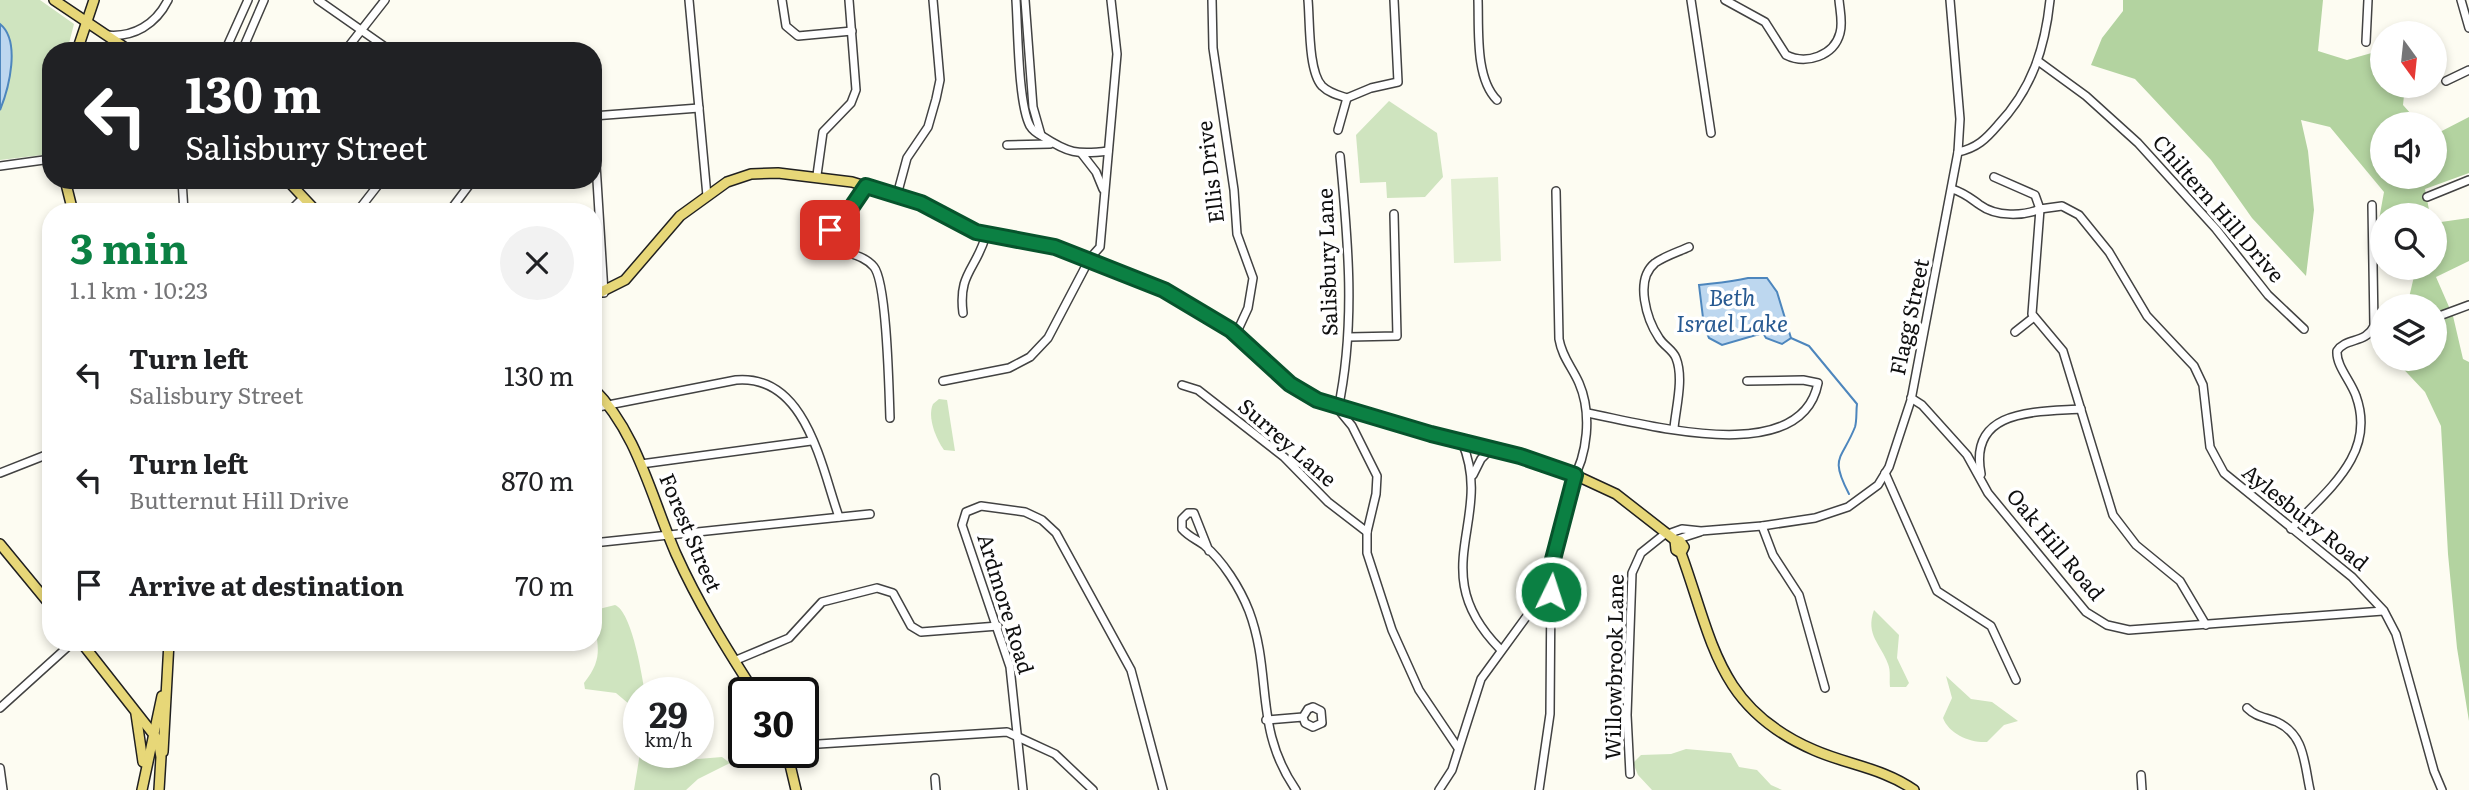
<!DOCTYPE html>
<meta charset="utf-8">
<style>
body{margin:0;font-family:Literata,serif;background:#f2f2f2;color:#202124;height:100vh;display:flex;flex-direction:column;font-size:26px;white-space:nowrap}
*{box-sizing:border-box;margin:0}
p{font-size:23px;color:#757577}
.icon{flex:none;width:38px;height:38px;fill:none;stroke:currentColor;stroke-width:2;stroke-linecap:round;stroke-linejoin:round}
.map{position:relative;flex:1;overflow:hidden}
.side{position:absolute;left:42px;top:203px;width:560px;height:448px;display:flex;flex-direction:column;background:#fff;border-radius:28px;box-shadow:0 4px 10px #0003}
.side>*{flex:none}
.banner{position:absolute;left:42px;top:42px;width:560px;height:147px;border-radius:28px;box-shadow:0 4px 10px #0003;background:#202124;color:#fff;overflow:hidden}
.needle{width:46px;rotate:165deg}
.buttons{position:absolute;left:2370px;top:21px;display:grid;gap:14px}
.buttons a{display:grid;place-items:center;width:77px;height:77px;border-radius:50%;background:#fff;box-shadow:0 4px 10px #0003;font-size:35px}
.speed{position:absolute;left:623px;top:677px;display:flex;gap:14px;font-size:35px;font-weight:700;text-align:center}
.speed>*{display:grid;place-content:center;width:91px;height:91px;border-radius:50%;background:#fff;box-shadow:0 4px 10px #0003;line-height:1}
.speed small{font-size:18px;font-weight:400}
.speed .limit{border:4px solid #111;border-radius:10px;background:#fff;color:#111}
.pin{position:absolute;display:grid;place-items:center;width:60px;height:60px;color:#fff;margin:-30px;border-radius:14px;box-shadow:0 4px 10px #0006}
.me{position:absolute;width:77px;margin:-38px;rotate:4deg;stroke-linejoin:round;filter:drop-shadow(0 0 5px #0008)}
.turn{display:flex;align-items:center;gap:24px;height:147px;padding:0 28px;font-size:32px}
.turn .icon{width:91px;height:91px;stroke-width:2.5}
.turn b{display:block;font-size:49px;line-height:60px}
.round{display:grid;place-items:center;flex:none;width:74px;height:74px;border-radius:37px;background:#f2f2f2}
.head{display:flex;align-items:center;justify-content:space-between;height:119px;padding:0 28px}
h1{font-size:42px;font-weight:700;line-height:52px;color:#0b8043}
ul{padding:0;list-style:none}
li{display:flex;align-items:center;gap:21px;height:105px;padding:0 28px}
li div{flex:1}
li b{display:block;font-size:26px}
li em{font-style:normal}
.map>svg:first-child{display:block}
</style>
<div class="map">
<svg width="2469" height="790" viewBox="0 0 2469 790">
<rect width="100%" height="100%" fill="#fdfcf2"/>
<g fill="#cfe4bf">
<polygon points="0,0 40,0 74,24 67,51 51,51 51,154 0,160"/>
<polygon points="1389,101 1437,133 1443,177 1425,197 1387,198 1386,182 1360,183 1356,135"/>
<path d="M939,399l8,1 8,51 -11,-1c-8,-11 -17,-33 -11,-46z"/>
<path d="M615,605c17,7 27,70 30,88h-6v28l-10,-17 -13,-11 -31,-4 -1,-6c22,-27 12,-40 9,-70l2,-3z"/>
<path d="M1874,610l25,25 -2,23 12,25 -3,4h-16c-1,-7 1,-16 -2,-23 -7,-20 -23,-29 -14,-54z"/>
<path d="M1946,676l25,23 21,3 26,19 -14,4 -17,17c-17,1 -38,-8 -44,-24l9,-20z"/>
<polygon points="1686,749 1731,753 1739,767 1757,770 1771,785 1782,790 1652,790 1638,775 1633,763 1641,755 1671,754"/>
<polygon points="640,753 667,753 686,760 722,757 730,763 698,779 686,790 634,790"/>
</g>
<g fill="#b3d3a0">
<polygon points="2123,0 2323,0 2318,51 2347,60 2382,50 2382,86 2405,86 2403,105 2420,124 2382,124 2382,177 2434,177 2434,135 2469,117 2469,173 2425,189 2430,215 2382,215 2381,266 2378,225 2384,192 2330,127 2301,120 2308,151 2314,210 2306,276 2252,218 2211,160 2135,79 2091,65 2102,38 2123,11"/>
<polygon points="2469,218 2469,261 2436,277 2453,316 2463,359 2469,362 2469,721 2457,648 2448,554 2441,426 2425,392 2394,359 2434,359 2434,306 2407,306 2416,268 2434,268 2434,223"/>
</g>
<polygon fill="#e0edd0" points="1498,177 1501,261 1454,263 1451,179"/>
<g fill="#bdd7ef" stroke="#4d86bd" stroke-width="2">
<path d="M0,24c21,17 9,64 0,86z"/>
<path d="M1748,278h19l10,14 14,46 -9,6 -16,-6 -3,-5 -41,12 -13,-7 -5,-12 -5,-41c17,-2 32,-3 49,-7z"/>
</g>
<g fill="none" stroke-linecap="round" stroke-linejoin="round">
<path stroke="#4d86bd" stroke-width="2" d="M1791,338l18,8 48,58c-1,7 0,16 -2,23 -13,33 -26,29 -6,67"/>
<g stroke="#424242" stroke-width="10">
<g id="minor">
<polyline points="318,0 391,51"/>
<polyline points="689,0 707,196"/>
<polyline points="782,0 786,26 798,36 852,31"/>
<path d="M1016,0c2,28 2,104 14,126 3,5 6,7 12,10 26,17 35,19 66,15"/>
<polyline points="1025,0 1033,107 1041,135"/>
<polyline points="1212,0 1213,48 1234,190 1237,234 1253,278 1248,308 1236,334"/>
<path d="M1308,0c2,21 0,71 14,86 7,7 16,9 25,12l24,-10 27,-6 -4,-82"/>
<path d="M1478,0c1,30 -3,78 19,100"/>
<polyline points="1691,0 1711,133"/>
<path d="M1725,0l40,22 21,33c20,10 48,1 54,-22 3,-10 0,-22 -1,-33"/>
<polyline points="1950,0 1960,119 1958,152"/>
<polyline points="2461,0 2469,28"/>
<path d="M106,35c28,3 50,-11 62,-35"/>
<polyline points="2366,42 2368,0"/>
<polyline points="225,51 248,0"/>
<polyline points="242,51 264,0"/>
<polyline points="345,51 385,0"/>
<polyline points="2038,61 2086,96 2138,143 2216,229 2268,295 2304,329"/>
<polyline points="2446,81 2469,70"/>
<polyline points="593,116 604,293"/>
<polyline points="593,116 699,108"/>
<polyline points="1338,130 1347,98"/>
<polyline points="1007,145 1050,144"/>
<polyline points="1082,154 1096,172 1103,189"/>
<path d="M1340,156c8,84 16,169 -2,253l14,17 25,50 -1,18 -9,38v21l25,77 27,60 39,58"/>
<polyline points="0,166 51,159"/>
<polyline points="817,175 823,132 851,103 856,90 849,0"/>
<polyline points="1994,177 2035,195 2040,209 2062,206 2079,215 2109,252 2147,316 2194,366 2203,385 2210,447 2224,473 2352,577 2384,611 2396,634 2434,771 2442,790"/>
<polyline points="182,180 184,212"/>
<path d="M866,186c-9,15 -38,41 -39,55 11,13 35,11 47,26 13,16 15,125 16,151"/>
<path d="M1952,189c13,4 18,9 28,16 16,12 44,11 60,4l-8,105 31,37 50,164 23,30 44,36 26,44"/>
<polyline points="897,195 907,158 928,127 936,99 940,80 933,0"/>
<polyline points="2427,197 2469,180"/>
<polyline points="289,212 303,198"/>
<polyline points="357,212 382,180"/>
<polyline points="449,212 473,180"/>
<path d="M963,313c-5,-40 13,-43 23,-78"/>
<polyline points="2442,315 2469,305"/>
<polyline points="2015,332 2034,317"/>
<polyline points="1349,337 1397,336 1394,214"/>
<polyline points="943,381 1009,368 1030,357 1048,338 1090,258 1100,247 1117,54 1111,0"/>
<polyline points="1182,385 1198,390 1284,457 1328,502 1367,532"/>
<polyline points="1911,398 1922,405 1967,455 1988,493 2086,612 2107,625 2129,630 2383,611"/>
<path d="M593,408l143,-28c70,-6 85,86 103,137"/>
<path d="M1587,413c56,10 214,57 231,-30l-15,-3 -56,1"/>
<path d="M1674,428c2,-21 10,-50 2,-70 -3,-8 -12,-12 -17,-20 -12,-18 -25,-58 -4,-75 10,-7 23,-11 34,-16"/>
<path d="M1462,442c33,78 -39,129 38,207"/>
<polyline points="641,464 811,441"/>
<polyline points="0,473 51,453"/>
<polyline points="1885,473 1937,591 1991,626 2016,680"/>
<path d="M1981,474c-13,-66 56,-62 100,-65"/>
<polyline points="1473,475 1481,459 1491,449"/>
<polyline points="1762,526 1773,555 1799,595 1825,688"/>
<path d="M2291,529c36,-39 86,-75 65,-133 -5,-15 -20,-30 -19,-45 9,-14 29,-7 37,-25l-2,-121"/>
<path d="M1668,534l14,-5 19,2 61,-5 53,-8 33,-11 30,-22 11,-18 22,-67 47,-248c19,-4 28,-13 40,-27 34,-36 47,-77 52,-125"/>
<polyline points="1675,540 1700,532"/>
<polyline points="593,543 870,514"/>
<path d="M1209,551l-15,-38h-6l-6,6v10c7,8 14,10 22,16 19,16 36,43 45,66 24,64 4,117 47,179"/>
<polyline points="734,661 789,638 822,602 877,588 893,593 911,626 921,632 998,626"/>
<polyline points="0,708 73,642"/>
<path d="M2247,708c9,9 18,9 30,14 28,13 27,41 33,68"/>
<polyline points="1266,720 1303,717 1305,723 1313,727 1322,723 1321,711 1313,707 1308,709 1303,717"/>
<polyline points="803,745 1007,732 1055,754 1093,790"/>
<polyline points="0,768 3,790"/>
<polyline points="1630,774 1627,715 1632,573 1641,553 1666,533"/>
<polyline points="2141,775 2142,790"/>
<polyline points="935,778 936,790"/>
<polyline points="1023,790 1010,667 962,525 966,512 981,506 1025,512 1042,520 1056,533 1131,670 1163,790"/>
<path d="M1439,790l13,-20 29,-91 62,-85 28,-111c17,-28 21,-70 8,-100 -7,-16 -17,-26 -20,-44l-3,-148"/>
<polyline points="1539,790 1550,714 1551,578"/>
</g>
</g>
<g stroke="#202020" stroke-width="12">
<g id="major">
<polyline points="54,0 130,51"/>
<polyline points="77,51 94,0"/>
<polyline points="65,180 73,212"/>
<polyline points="287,180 317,212"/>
<polyline points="593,296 625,280 680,216 727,182 751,174 778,173 852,182 921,203 976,232 1055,247 1136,278 1164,290 1231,330 1290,384 1317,400 1379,420 1520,456 1575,475 1616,494 1675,540"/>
<path d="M593,388c45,45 58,109 83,166 22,49 50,94 79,139"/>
<polyline points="0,544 51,606"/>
<path d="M1681,553l-5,-3 -1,-10 5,1 4,6 -3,6c32,88 36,155 133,197 34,15 69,18 100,40"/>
<polyline points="81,642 158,740 161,757 159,790"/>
<polyline points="136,714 143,762"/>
<polyline points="163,752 169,642"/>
<polyline points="787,752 796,790"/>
<polyline points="142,790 162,696"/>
</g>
</g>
<use href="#minor" stroke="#fff" stroke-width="7"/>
<use href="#major" stroke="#e7d778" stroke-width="9"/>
</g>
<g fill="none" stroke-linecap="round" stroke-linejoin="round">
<g stroke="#07532c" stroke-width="18">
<polyline id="route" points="830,230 849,211 866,186 921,203 976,232 1055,247 1164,290 1231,330 1290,384 1317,400 1431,434 1520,456 1575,475 1551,567 1551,592"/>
</g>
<use href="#route" stroke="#0b8043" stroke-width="12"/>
</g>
<g text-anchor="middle" stroke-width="7" stroke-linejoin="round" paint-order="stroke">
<g font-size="21" fill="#0f0f0f" stroke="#fff">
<text transform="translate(1211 172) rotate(-97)" y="7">Ellis Drive</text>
<text transform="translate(2218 209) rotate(49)" y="7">Chiltern Hill Drive</text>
<text transform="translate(1328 262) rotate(-92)" y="7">Salisbury Lane</text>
<text transform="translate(1910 317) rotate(-78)" y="7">Flagg Street</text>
<text transform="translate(1287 443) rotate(41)" y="7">Surrey Lane</text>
<text transform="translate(2305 518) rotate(39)" y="7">Aylesbury Road</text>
<text transform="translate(690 533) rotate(67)" y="7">Forest Street</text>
<text transform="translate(2055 545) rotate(50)" y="7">Oak Hill Road</text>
<text transform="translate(1005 604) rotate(73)" y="7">Ardmore Road</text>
<text transform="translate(1615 667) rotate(-89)" y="7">Willowbrook Lane</text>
</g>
<g font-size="23" font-style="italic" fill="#275991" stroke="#fff">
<text x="1732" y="306">Beth<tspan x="1732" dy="26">Israel Lake</tspan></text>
</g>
</g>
</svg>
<div class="buttons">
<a><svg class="needle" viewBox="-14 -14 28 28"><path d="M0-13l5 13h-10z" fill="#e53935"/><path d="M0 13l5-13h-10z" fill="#757577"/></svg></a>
<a><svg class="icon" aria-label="sound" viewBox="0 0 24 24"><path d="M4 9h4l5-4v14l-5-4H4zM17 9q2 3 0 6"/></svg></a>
<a><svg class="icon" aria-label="search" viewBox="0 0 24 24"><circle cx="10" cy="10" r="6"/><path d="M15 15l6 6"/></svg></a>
<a><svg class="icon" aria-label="layers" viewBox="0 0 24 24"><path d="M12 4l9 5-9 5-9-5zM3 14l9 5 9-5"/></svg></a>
</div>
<div class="speed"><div>29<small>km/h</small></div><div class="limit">30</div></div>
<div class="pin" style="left:830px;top:230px;background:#d93025"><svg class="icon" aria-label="arrive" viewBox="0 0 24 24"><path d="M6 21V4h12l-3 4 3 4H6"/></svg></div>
<svg class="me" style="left:1551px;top:592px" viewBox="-20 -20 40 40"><circle r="17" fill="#0b8043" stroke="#fff" stroke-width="3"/><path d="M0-11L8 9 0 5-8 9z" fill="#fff"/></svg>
<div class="banner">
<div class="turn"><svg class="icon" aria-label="left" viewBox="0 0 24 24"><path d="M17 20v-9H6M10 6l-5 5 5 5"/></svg><div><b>130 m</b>Salisbury Street</div></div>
</div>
<section class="side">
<div class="head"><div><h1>3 min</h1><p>1.1 km · 10:23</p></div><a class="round"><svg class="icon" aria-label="close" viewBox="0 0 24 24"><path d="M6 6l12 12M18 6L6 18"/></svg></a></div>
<ul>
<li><svg class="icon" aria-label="left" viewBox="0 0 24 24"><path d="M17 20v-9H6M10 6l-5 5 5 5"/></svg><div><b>Turn left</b><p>Salisbury Street</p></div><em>130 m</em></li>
<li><svg class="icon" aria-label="left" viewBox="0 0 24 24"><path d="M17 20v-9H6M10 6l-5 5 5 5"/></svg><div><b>Turn left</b><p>Butternut Hill Drive</p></div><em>870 m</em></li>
<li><svg class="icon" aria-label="arrive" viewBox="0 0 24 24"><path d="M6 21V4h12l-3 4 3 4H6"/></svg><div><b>Arrive at destination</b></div><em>70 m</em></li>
</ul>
</section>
</div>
